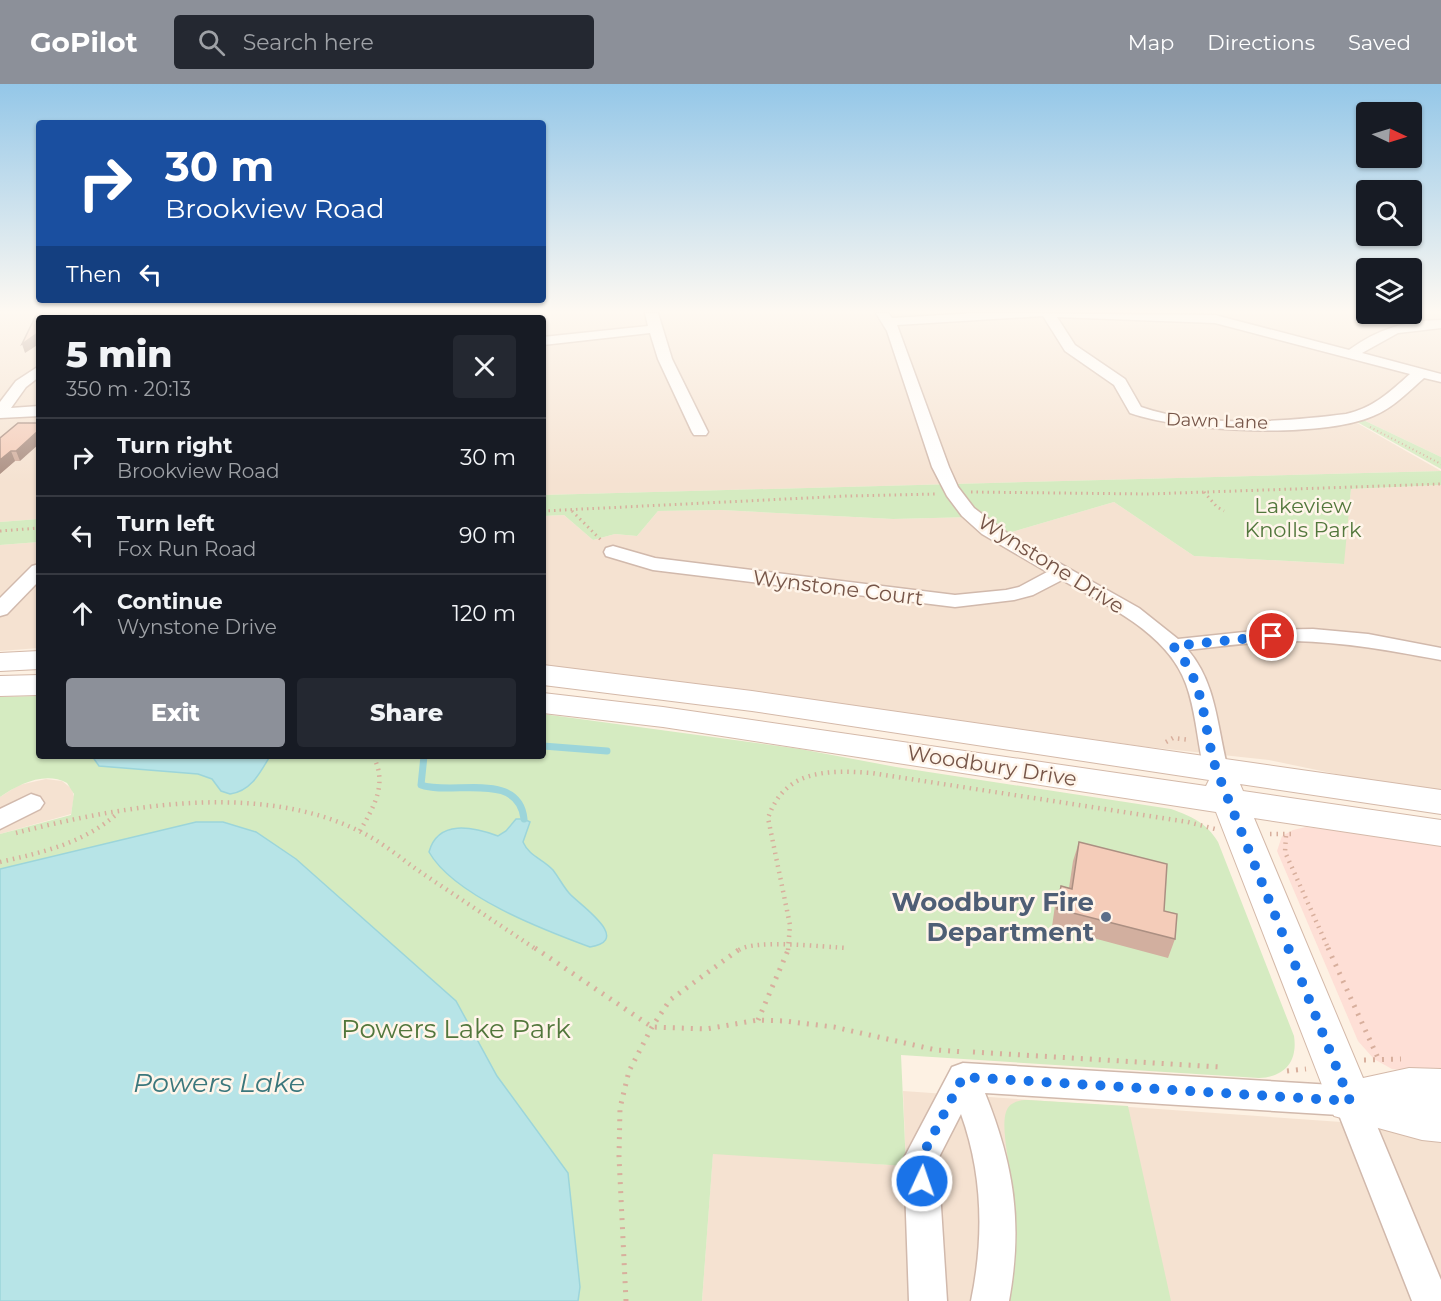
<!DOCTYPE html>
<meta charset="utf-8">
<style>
body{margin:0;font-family:Montserrat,sans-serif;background:#242831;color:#f1f3f6;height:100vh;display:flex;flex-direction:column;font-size:22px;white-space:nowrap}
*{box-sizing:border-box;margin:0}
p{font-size:20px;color:#9ea1a6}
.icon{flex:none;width:33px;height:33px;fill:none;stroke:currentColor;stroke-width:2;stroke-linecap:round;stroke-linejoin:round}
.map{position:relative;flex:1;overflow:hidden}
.sheet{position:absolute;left:36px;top:231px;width:510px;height:444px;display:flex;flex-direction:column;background:#171b24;border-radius:6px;box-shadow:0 2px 4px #0004}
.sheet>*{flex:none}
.hud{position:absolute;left:36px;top:36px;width:510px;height:183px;border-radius:6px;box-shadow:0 2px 4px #0004;background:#1a4fa0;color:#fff;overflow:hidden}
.needle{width:39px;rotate:94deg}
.fabs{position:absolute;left:1356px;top:18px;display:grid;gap:12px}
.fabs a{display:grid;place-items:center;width:66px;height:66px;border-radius:6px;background:#171b24;box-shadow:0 2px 4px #0004;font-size:30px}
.pin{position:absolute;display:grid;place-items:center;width:51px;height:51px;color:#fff;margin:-26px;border:3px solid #fff;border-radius:50%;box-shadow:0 2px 6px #0007}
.me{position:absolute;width:66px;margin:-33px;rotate:3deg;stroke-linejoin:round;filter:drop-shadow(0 0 4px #0008)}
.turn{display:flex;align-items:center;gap:21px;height:126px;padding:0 30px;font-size:27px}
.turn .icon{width:78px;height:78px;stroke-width:2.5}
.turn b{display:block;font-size:42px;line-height:51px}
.then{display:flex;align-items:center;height:57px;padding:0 30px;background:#0003;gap:12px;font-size:22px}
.round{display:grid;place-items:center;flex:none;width:63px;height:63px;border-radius:6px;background:#242831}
.headline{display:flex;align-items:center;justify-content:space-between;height:102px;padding:0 30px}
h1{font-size:36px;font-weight:800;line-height:45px}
.button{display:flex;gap:12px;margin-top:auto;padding:12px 30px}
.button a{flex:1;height:69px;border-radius:6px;background:#8c9099;color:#fff;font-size:24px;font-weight:800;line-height:69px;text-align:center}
.button a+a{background:#242831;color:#f1f3f6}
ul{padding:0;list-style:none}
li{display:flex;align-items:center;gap:18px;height:78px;padding:0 30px;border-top:2px solid #363941}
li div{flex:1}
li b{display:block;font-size:22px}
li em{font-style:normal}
header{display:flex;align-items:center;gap:36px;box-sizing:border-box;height:84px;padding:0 30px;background:#8c9099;color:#fff}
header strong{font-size:28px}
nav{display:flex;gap:33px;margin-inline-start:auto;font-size:21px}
.search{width:420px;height:54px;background:#242831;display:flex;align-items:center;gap:15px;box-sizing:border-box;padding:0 21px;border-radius:6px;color:#9ea1a6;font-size:22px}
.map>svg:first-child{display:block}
</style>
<header>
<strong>GoPilot</strong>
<div class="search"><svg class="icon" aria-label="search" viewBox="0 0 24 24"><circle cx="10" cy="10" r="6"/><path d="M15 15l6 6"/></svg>Search here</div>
<nav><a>Map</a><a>Directions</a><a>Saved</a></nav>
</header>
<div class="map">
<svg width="1441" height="1217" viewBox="0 0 1441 1217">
<rect width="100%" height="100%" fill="#fdf1e3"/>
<g fill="#f5e2d1">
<polygon points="0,229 189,229 183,234 39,234 39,435 0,438"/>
<polygon points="389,229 1441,229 1441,373 1357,333 1350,335 1441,387 543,411 543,234 387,234"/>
<polygon points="1441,401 1441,712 1269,676 1139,662 731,604 543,581 543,432 564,431 593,456 615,450 637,452 658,427 721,426 893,435 974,433 998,452 1114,418 1194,472 1343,480 1351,405"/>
<polygon points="39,458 39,564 0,567 0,461"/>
<polygon points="46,695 62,697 72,705 74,713 71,730 0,750 0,713 19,701"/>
<polygon points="903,1007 1441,1045 1441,1217 702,1217 713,1069 906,1082"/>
</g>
<polygon fill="#fedfd6" points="1306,743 1441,759 1441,991 1392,985 1374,975 1358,957 1277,767 1282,752 1293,746"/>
<g fill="#d5ebc1">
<polygon points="1357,333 1441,373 1441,385 1350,334"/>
<polygon points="1441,387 1441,401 1351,405 1344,480 1194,472 1114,418 998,452 974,433 893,435 721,426 658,427 637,452 615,450 593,456 564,431 543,432 543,411"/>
<polygon points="39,435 39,458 0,461 0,438"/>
<path d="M39,612v60h504v-42l257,35 96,18 275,42c20,7 36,14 47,33l76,194c4,26 -10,41 -35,42l-358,-23 5,111 -193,-12 -11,147h-702v-467l71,-19 3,-21 -7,-11c-22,-12 -48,1 -67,14v-100z"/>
<path d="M1028,1016l100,6 43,195h-161c8,-39 4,-85 0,-125 -1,-16 -9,-49 -4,-64 3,-10 13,-12 22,-12z"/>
</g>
<g fill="#b7e4e7" stroke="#9cd5da" stroke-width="1.5">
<path d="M92,672h178c-10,17 -19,35 -40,38l-9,-3 -9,-12 -14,-5 -99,-8z"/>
<path d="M516,735h8l6,3 -7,20c6,14 20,17 30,28 6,8 10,16 16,23 9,11 65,47 21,54 -46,-17 -136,-51 -161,-95 9,-33 44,-25 69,-16l8,-5z"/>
<polygon points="196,738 223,738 256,748 296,775 456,917 497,992 568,1089 580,1203 578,1217 0,1217 0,785"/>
</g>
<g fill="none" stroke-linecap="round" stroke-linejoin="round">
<g stroke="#9cd5da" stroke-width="7">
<polyline points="543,662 607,667"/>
<path d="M424,672l-3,29c31,11 98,-15 103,34"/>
</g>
<g stroke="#d1b9ac" stroke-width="3">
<g id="street">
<polygon points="95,229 107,229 107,234 93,234"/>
<polygon points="478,229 490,229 491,234 477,234"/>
<polygon points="645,229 658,229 672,275 708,348 706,351 694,351 692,348 658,275 650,249 543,261 543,253 648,242"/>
<path d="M876,229h12l4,5 85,-5 238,2 134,35c29,-21 56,-29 92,-30v8l-43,5 -36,20 79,21v8l-17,-4c-16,14 -31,30 -51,38 -53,23 -189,16 -243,-3l-16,-28 -49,-34 -22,-35 -146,9 52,142 9,20 16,21 37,28 128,72 39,31 85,-9 50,-1 55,5 73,14v12c-48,-9 -97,-18 -147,-19 -35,0 -70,5 -106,9 29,34 29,78 40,119l-3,6 -9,2 -9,-2 -3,-6c-7,-28 -8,-58 -18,-85 -18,-51 -80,-79 -124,-104l-29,15 -19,5 -59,7 -302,-37 -47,-14 -2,-4 2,-4 7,-2 42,12 300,37 51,-5 13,-3 28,-15 -65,-38 -20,-18 -15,-20 -15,-29 -45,-136zM1057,233l158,6 195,51c-20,18 -37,34 -64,40 -63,8 -144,14 -205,-7l-16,-28 -50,-34z"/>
<polygon points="39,282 39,293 26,303 11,324 39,322 39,332 0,334 0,318 16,297"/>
<polygon points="39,480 39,497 7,530 0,532 0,514 32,482"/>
<polygon points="31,710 40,713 44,719 40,725 0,745 0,725"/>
<path d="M963,979l387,23 12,4 79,190v21h-29l-73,-186 -354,-22c29,72 38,130 24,208h-38c13,-63 12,-126 -10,-187l-23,45 9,142h-38l-5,-143 48,-91z"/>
</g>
</g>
<g stroke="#d4b9a9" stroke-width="2">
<g id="secondary">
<polygon points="39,567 39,585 0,587 0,569"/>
<polygon points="543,581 752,607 1441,706 1441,730 1240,700 1243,707 1441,736 1441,762 1254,734 1363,994 1409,984 1441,985 1441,1058 1422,1056 1334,1032 1216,728 663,643 543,629 543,609 663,623 1206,702 1209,696 752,627 543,601"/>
<polygon points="39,591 39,611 0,612 0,592"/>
</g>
</g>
<polyline stroke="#d8af9d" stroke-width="2" stroke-dasharray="1 3" stroke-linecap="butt" points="1370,343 1441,380"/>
<g stroke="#d8af9d" stroke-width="3" stroke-dasharray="1.5 4" stroke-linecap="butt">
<polyline points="971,408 1147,410 1441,400"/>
<polyline points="1204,408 1217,423 1224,427"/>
<polyline points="543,427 847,412 937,410"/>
<polyline points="572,427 603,458"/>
<polyline points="0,447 39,444"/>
</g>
<g stroke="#d8af9d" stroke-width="4.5" stroke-dasharray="1.5 5" stroke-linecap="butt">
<polyline points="1166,658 1173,654 1190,656"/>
<path d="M360,747c14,-25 28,-47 13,-75"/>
<path d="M16,749c105,-27 242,-52 343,-2 20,9 39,25 57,38 40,27 81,54 121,81"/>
<polyline points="1270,750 1292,750"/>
<polyline points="1286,752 1285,768 1329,866"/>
<path d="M0,778c44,-10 84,-19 118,-49"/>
<path d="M739,866c15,-11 86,-3 108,-2"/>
<path d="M788,866l2,-25 -22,-107c17,-49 59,-48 104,-45l316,49 27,7"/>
</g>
<g stroke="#d8af9d" stroke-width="5" stroke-dasharray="2 7" stroke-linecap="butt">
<polyline points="535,864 652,943 706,945 758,936 784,937 834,943 936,966 965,968"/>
<polyline points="1328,864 1378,974"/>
<polyline points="758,936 789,864"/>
<polyline points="973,968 1220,983"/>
<polyline points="1364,976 1401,975"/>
<polyline points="1287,987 1306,985"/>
<polyline points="626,1217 619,1073 620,1024 629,987 652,943 670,916 741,864"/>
</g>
<use href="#street" fill="#fff" fill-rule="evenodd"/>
<use href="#secondary" fill="#fff" fill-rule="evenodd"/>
</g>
<g fill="#d2af9f">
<polygon points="18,339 20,377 15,377 0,390"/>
<polygon points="1079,758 1164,827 1175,855 1168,874 1052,843 1055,821 1061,802 1069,804 1073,777"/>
</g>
<g fill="#ab8f82">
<polygon points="60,229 67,229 65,234 58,234"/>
<polygon points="154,229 161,229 158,234 151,234"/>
<polygon points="356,229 357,234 351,234"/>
<polygon points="39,248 39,260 25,269 22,260"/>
<polygon points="39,346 39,360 20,377 16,367"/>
<polygon points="11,367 15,377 0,390 0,376"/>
</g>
<g fill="#f4ccb9" stroke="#ab8f82" stroke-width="1.5">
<polygon points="37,229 60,229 58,234 39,234 39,248 22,260"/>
<polygon points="135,229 154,229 151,234 132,234"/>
<polygon points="192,229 356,229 351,234 186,234"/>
<polygon points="18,339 39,339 39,346 16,367 11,367 0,376 0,354"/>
<polygon points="1079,758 1167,780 1164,827 1177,830 1175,855 1057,825 1061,802 1072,805"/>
</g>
<linearGradient id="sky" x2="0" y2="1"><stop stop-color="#94c7e8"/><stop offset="0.57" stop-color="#fef9f2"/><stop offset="1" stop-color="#fef9f2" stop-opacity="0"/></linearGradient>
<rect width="1441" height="399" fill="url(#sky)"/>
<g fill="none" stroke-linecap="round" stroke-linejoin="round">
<path stroke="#1a73e8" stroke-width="10" stroke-dasharray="0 18" d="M922,1097l-1,-23 42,-81 387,24 -134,-332c-14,-45 -9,-85 -43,-123l99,-10"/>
</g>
<circle fill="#5c6f8a" stroke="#fff5ea" stroke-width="2" cx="1106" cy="833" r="6"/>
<g text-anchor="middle" stroke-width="5" stroke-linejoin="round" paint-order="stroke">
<g font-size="18" fill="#765548" stroke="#fff5ea">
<text transform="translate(1217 337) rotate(2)" y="6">Dawn Lane</text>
</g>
<g font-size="21" fill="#52773c" stroke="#fff5ea">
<text x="1303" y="429">Lakeview<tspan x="1303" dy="24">Knolls Park</tspan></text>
</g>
<g font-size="21" fill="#765548" stroke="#fff5ea">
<text transform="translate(1051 480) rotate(32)" y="7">Wynstone Drive</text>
<text transform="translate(838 504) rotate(7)" y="7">Wynstone Court</text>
<text transform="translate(992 682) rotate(9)" y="7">Woodbury Drive</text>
</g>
<g font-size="26" font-weight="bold" fill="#4e5e75" stroke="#fff5ea" text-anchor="end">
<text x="1094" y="827">Woodbury Fire<tspan x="1094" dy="30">Department</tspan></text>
</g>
<g font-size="26" fill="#52773c" stroke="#fff5ea">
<text x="456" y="954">Powers Lake Park</text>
</g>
<g font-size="27" font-style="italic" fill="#3b777c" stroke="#fff5ea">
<text x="219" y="1008">Powers Lake</text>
</g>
</g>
</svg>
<div class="fabs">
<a><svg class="needle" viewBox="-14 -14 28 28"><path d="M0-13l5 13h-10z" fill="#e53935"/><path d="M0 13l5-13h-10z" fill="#9ea1a6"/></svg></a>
<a><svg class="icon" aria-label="search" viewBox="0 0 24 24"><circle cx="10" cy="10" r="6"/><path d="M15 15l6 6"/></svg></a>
<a><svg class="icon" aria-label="layers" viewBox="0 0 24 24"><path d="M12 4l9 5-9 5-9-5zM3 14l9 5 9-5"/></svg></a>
</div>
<div class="pin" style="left:1272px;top:552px;background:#d93025"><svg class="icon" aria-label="arrive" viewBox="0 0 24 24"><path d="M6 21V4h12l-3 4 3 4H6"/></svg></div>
<svg class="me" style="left:922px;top:1097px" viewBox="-20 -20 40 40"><circle r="17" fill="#1a73e8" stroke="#fff" stroke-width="3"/><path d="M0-11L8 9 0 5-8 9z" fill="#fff"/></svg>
<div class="hud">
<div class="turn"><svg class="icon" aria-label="right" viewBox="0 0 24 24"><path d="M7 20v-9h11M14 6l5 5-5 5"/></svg><div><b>30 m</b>Brookview Road</div></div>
<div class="then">Then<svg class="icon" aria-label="left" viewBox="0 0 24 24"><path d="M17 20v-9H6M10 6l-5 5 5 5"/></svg></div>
</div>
<section class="sheet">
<div class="headline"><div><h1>5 min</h1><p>350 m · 20:13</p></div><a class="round"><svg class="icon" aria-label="close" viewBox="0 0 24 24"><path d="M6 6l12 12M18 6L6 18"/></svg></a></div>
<ul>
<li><svg class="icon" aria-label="right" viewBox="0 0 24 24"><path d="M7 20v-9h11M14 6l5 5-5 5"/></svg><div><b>Turn right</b><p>Brookview Road</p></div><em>30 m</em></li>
<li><svg class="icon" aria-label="left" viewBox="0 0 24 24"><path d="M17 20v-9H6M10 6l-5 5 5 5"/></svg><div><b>Turn left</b><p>Fox Run Road</p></div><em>90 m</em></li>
<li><svg class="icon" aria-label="ahead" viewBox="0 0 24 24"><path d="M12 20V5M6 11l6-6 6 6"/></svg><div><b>Continue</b><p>Wynstone Drive</p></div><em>120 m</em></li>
</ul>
<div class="button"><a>Exit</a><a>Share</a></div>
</section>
</div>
